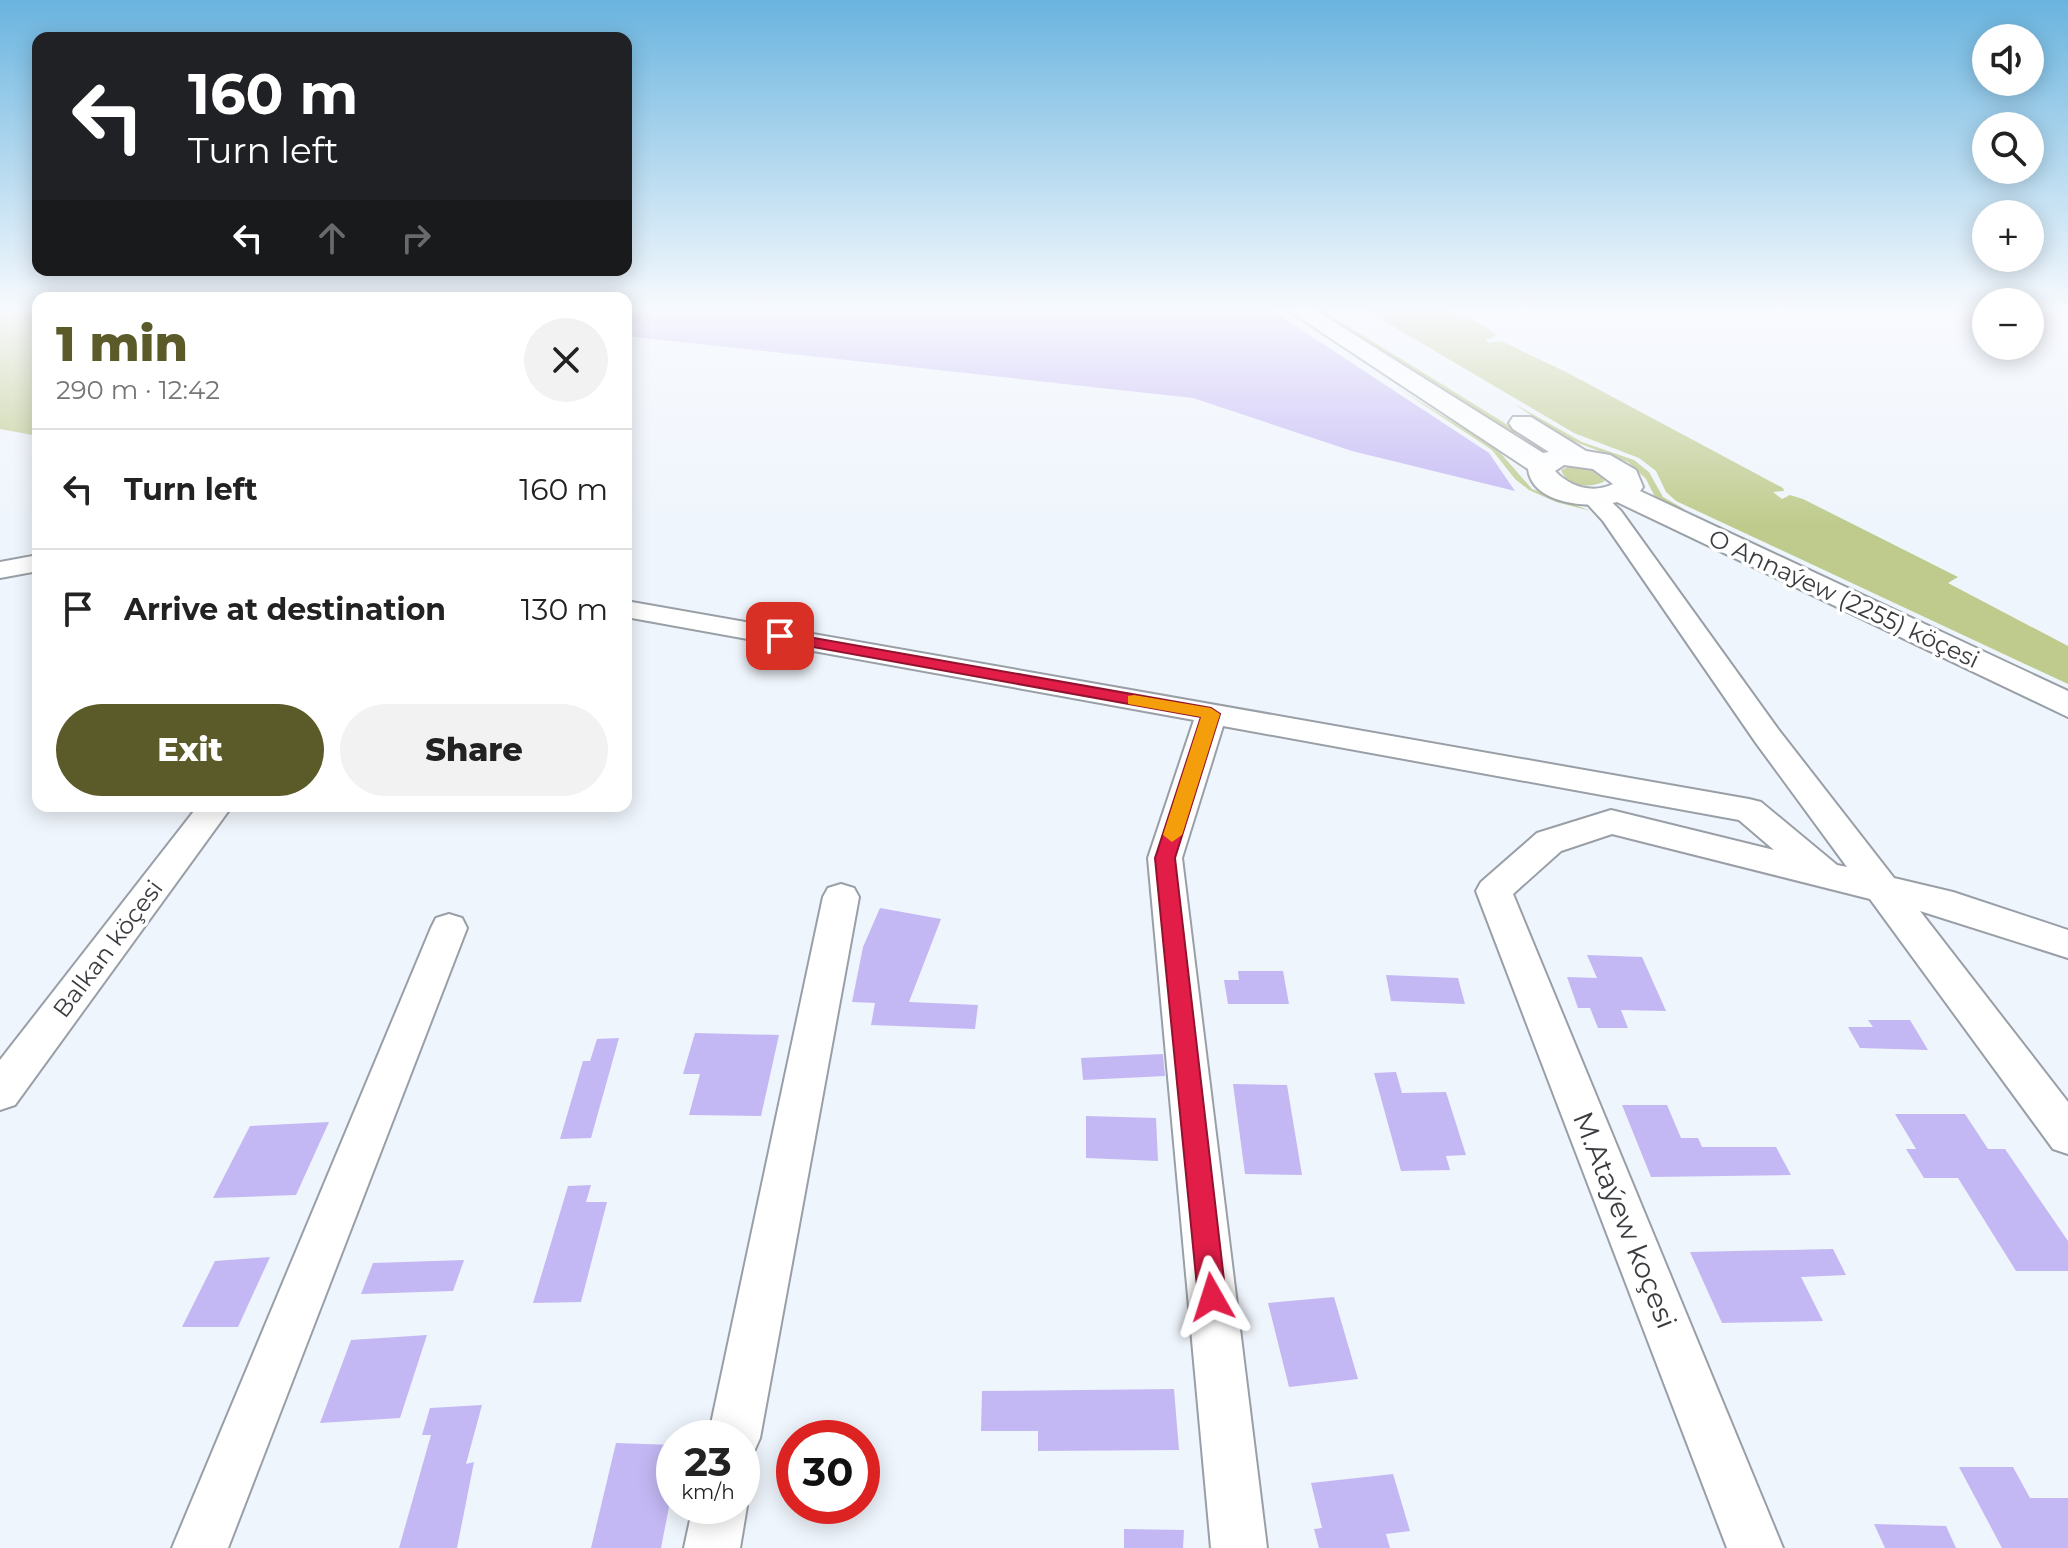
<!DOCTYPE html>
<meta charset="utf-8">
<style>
body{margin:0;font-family:Montserrat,sans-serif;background:#f2f2f2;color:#222;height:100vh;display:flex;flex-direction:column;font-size:30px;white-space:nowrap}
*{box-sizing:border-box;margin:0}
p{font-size:26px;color:#767676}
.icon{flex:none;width:44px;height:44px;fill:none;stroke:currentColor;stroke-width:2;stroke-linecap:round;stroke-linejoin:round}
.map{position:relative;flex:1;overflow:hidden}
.details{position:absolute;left:32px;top:292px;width:600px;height:520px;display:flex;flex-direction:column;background:#fff;border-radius:16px;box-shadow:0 4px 20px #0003}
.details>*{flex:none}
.guide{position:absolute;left:32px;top:32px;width:600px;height:244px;border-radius:16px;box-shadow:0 4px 20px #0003;background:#202124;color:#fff;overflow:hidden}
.tools{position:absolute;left:1972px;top:24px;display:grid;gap:16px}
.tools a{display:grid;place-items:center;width:72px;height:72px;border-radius:50%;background:#fff;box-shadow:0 4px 20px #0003;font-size:40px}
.speed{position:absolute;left:656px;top:1420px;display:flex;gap:16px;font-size:40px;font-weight:700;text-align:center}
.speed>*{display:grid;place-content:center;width:104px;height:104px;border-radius:50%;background:#fff;box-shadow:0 4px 20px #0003;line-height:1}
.speed small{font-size:20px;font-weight:400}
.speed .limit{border:12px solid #d22;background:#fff;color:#111}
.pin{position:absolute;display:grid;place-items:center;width:68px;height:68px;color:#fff;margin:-34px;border-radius:16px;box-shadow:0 4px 12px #0006}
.me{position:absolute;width:88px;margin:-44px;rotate:354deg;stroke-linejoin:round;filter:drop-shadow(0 0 6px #0008)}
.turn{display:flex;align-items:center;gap:28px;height:168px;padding:0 24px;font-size:36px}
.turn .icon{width:104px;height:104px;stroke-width:2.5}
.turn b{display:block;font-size:56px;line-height:68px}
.lanes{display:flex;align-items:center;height:76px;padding:0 24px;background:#0003;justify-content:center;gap:40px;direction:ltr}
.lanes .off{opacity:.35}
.round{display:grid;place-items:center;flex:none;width:84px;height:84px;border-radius:42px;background:#f2f2f2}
.overview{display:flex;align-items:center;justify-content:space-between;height:136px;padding:0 24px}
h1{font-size:48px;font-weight:800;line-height:60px;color:#5a5b28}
.primary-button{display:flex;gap:16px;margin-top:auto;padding:16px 24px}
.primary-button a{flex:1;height:92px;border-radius:48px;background:#5a5b28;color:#fff;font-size:32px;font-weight:800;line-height:92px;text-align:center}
.primary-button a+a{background:#f2f2f2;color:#222}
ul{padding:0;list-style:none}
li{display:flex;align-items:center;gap:24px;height:120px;padding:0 24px;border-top:2px solid #e0e0e0}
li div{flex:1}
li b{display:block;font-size:30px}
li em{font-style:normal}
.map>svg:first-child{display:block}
</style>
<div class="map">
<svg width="2068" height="1548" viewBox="0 0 2068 1548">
<rect width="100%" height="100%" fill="#eff5fc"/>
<g fill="#bfcb8d">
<polygon points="0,308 38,308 38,436 0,429"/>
<polygon points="1309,308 1319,308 1519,432 1510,434"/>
<path d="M1362,308c54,0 84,-7 132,24l2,4 -11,4 4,3 12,-2 65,31 217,116 1,3 -11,1 9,7 8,-4 13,4 155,78 -10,6 120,63v38l-392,-183 -10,-9 -10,-21 -17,-13 -65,-25z"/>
<polygon points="1398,388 1497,449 1532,489 1591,511 1556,502 1529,490 1515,479 1492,450"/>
<polygon points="1513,403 1582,442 1634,460 1649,472 1663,497 1684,509 1678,511 1655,497 1646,479 1628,462 1565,438"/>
<path d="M1572,465l20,2 13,14c-14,8 -38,6 -44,-11z"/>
</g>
<g fill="#c4b8f4">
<polygon points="626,308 1268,308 1489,453 1515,491 1352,451 1193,398 626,336"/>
<polygon points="880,908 941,919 909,1002 978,1005 975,1029 871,1025 875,1003 852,1002 863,947"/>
<polygon points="1587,955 1642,957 1666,1011 1621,1010 1628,1028 1598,1028 1590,1008 1578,1008 1567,977 1597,978"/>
<polygon points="1238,971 1283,971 1289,1004 1228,1004 1224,980 1239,980"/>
<polygon points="1386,975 1458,978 1465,1004 1391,1001"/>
<polygon points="1868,1020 1910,1020 1928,1050 1860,1048 1848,1027 1873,1027"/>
<polygon points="695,1033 779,1035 761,1116 689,1115 700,1074 683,1074"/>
<polygon points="619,1038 591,1138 560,1139 583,1061 590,1061 597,1039"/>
<polygon points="1163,1054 1165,1076 1083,1080 1081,1058"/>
<polygon points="1396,1072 1402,1093 1446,1092 1466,1155 1446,1156 1450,1170 1401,1171 1374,1073"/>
<polygon points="1233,1084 1287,1085 1302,1175 1245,1174"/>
<polygon points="1622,1105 1667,1105 1681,1138 1698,1138 1702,1147 1776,1147 1791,1175 1651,1177"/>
<polygon points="1895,1114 1965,1114 1988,1149 2005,1149 2068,1241 2068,1271 2016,1271 1958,1178 1924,1178 1906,1149 1916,1149"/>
<polygon points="1086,1116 1156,1118 1158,1161 1086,1158"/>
<polygon points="329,1122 296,1195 213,1198 250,1126"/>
<polygon points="591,1185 586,1202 607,1202 581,1302 533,1303 568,1186"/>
<polygon points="1833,1249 1846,1275 1801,1277 1823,1321 1722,1323 1690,1252"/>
<polygon points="270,1257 238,1327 182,1327 215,1261"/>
<polygon points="464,1260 453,1291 361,1294 373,1263"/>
<polygon points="1334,1297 1358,1379 1289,1387 1268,1303"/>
<polygon points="427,1335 400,1418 320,1423 351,1340"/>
<polygon points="1174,1389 1179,1450 1038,1451 1038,1431 981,1431 982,1391"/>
<polygon points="482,1405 466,1464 474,1462 457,1548 399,1548 431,1435 422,1435 430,1408"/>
<polygon points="616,1443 674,1445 674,1481 661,1548 591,1548"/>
<polygon points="1959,1467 2013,1467 2030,1498 2068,1498 2068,1548 2002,1548"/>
<polygon points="1393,1474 1410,1531 1386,1534 1390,1548 1319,1548 1314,1529 1322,1528 1311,1483"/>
<polygon points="1874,1524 1946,1526 1956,1548 1885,1548"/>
<polygon points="1124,1529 1184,1530 1183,1548 1124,1548"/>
</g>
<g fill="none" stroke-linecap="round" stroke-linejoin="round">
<g stroke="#999fa6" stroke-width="4">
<g id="minor">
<polygon points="1593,490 1601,492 1621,511 1778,729 1894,878 1953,892 2068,930 2068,958 1920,911 2068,1102 2068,1154 2053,1149 1870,899 1612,834 1561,851 1513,894 1783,1548 1727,1548 1476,891 1481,882 1537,833 1611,810 1774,850 1739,820 1223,726 1182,858 1267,1548 1211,1548 1148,858 1194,720 626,617 626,601 1749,799 1761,802 1837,865 1847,867 1756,743 1603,521 1581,497"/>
<polygon points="38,555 38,571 0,578 0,562"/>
<polygon points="198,806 232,806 15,1105 0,1110 0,1060"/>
<polygon points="841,884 854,888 859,897 760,1438 752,1456 742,1461 742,1438 708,1438 823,897 828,888"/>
<polygon points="449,914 462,918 467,928 228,1548 172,1548 431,928 436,918"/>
<polygon points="742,1494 747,1506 740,1548 684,1548 693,1506 742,1506"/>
</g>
</g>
<g stroke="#999fa6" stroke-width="4">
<path id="major" d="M1285,308h27l231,145 6,-1 -36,-23 -4,-6 4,-6h18l55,34 24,4 26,15 7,17 -3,4 428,200v26l-451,-215c-28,7 -85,2 -89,-33zM1564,465l29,4 20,15c-20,10 -43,3 -58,-13z"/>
</g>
<use href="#minor" fill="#fff" fill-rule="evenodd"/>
<use href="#major" fill="#fff" fill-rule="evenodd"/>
</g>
<linearGradient id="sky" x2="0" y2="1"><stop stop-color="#69b4df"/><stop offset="0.59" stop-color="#f8fafe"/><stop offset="1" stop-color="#f8fafe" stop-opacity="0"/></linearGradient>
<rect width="2068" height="525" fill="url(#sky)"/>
<polygon fill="#e11d48" stroke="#92132f" stroke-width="2" points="780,632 1211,708 1220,714 1175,858 1226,1297 1222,1307 1212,1311 1202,1307 1198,1297 1155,858 1201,717 774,640 774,633"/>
<polygon fill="#f59e0b" points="1134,695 1211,708 1220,714 1182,835 1172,842 1163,835 1201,717 1128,704 1128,696"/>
<g text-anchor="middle" stroke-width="7" stroke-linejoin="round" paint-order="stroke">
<g font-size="24" fill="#3a3c3f" stroke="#fff">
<text transform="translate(1844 599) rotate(25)" y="8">O Annaýew (2255) köçesi</text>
<text transform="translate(108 949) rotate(-53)" y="8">Balkan köçesi</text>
</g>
<g font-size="28" fill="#3a3c3f" stroke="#fff">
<text transform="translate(1625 1220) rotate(68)" y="10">M.Ataýew koçesi</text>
</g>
</g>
</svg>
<div class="tools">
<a><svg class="icon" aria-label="sound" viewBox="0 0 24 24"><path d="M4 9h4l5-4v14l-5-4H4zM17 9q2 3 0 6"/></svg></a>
<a><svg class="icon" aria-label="search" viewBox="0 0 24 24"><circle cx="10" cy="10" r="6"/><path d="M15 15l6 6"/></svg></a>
<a>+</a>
<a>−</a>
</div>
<div class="speed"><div>23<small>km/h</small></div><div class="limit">30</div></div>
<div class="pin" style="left:780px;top:636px;background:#d93025"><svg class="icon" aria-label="arrive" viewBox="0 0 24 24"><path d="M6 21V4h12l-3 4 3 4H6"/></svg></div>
<svg class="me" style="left:1212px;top:1297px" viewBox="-20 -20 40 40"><path d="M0-17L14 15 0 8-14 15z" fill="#e11d48" stroke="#fff" stroke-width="4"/></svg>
<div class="guide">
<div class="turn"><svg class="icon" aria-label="left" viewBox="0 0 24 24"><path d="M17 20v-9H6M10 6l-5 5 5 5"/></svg><div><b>160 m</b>Turn left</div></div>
<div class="lanes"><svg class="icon" aria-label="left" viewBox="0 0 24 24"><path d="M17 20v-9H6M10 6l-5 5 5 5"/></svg><svg class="icon off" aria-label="ahead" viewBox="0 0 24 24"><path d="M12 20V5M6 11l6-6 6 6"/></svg><svg class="icon off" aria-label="right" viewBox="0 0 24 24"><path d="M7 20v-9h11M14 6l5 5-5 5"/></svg></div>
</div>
<section class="details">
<div class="overview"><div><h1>1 min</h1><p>290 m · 12:42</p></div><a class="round"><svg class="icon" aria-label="close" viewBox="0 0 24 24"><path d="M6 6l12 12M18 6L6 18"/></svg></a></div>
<ul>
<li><svg class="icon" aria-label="left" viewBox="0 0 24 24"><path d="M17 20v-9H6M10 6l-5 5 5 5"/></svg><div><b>Turn left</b></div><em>160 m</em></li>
<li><svg class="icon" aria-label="arrive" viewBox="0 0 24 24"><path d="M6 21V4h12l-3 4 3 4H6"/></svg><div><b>Arrive at destination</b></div><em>130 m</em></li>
</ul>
<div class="primary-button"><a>Exit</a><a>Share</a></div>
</section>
</div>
